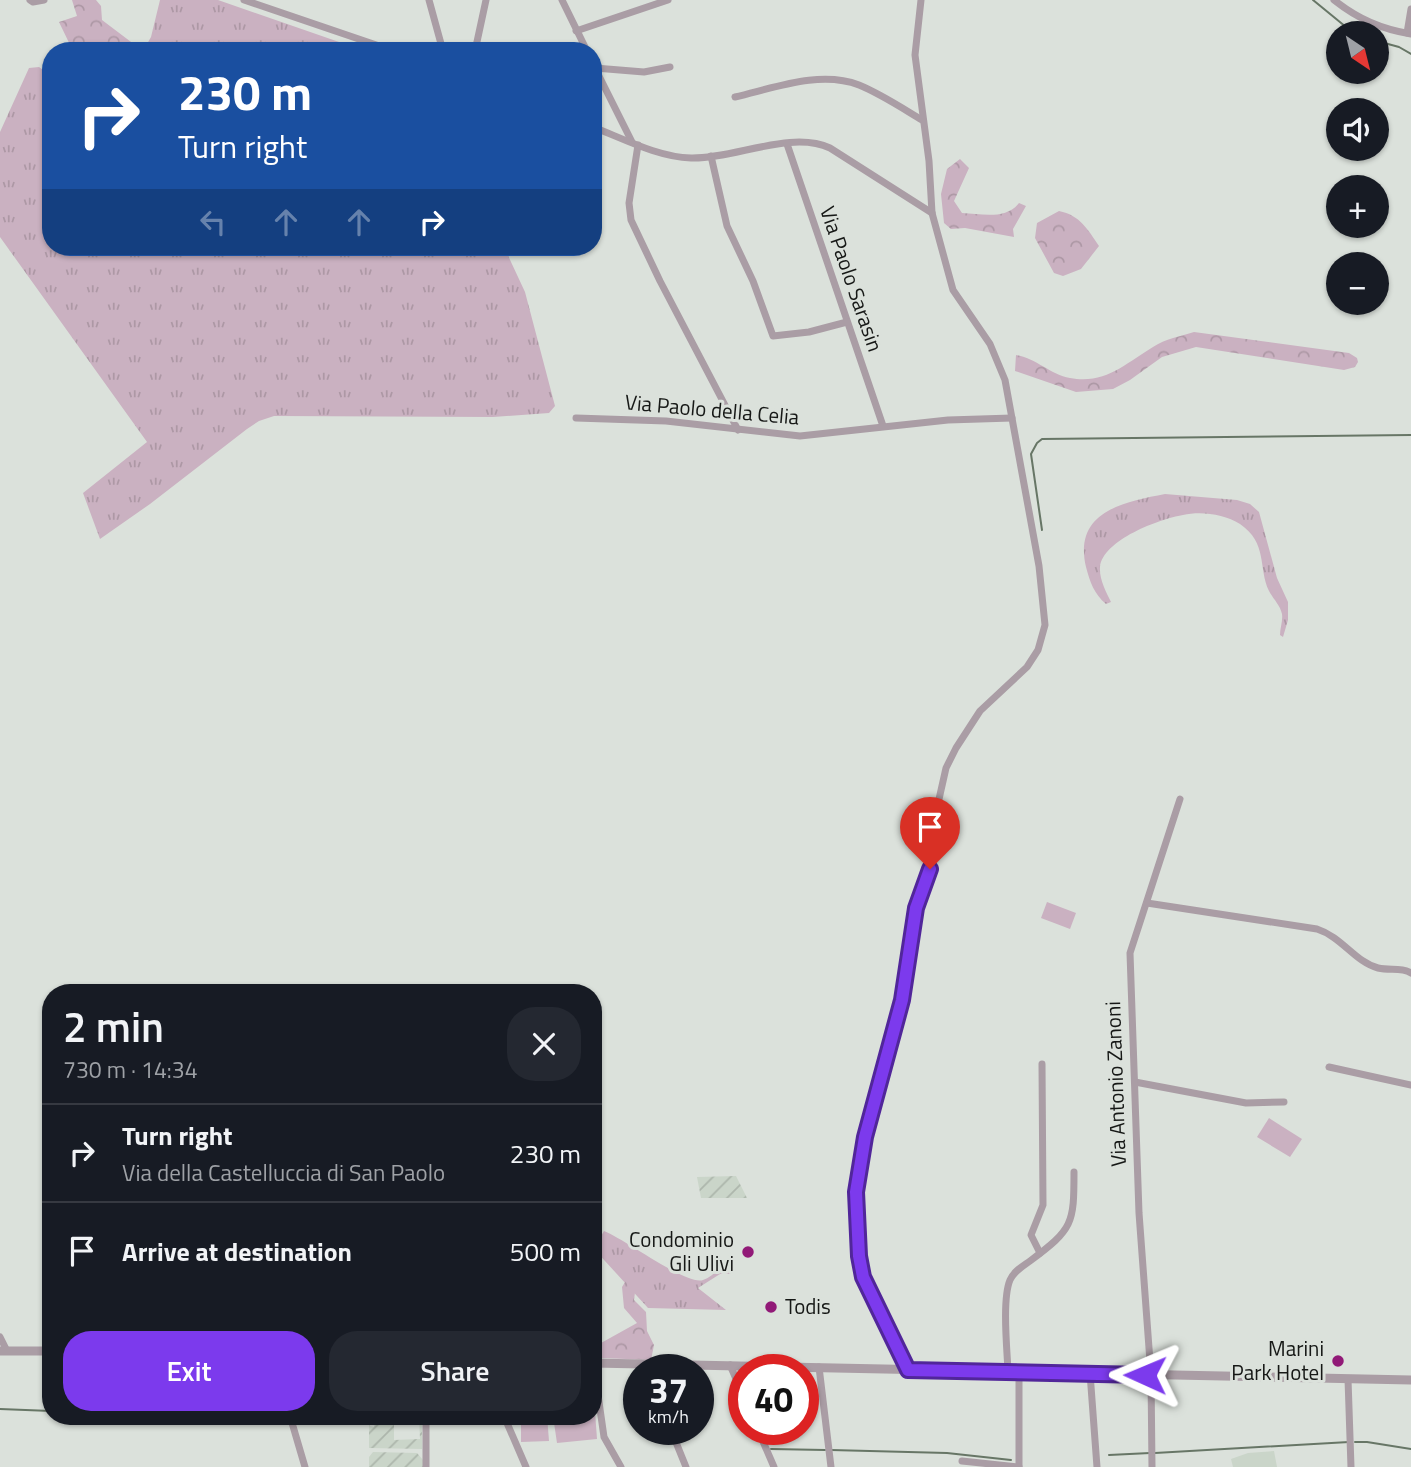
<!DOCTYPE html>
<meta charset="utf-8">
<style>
body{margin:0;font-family:"Titillium Web",sans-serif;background:#242831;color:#f1f3f6;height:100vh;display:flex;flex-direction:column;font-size:26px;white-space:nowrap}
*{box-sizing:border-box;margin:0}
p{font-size:23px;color:#9ea1a6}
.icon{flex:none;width:38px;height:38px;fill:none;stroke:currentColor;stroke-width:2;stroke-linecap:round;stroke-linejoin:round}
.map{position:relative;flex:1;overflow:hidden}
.sheet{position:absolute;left:42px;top:984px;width:560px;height:441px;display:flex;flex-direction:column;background:#171b24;border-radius:28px;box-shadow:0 2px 5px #0004}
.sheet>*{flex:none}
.banner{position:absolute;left:42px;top:42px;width:560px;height:214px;border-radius:28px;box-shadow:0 2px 5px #0004;background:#1a4fa0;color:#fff;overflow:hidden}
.needle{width:46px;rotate:145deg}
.fabs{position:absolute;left:1326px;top:21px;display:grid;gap:14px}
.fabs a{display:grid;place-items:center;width:63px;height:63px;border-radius:50%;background:#171b24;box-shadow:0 2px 5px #0004;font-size:35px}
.speed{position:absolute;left:623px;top:1354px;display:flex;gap:14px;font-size:35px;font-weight:700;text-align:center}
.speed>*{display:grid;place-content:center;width:91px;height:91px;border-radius:50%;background:#171b24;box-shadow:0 2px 5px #0004;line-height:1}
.speed small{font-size:18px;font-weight:400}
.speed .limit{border:10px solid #d22;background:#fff;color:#111}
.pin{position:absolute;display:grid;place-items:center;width:60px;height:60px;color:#fff;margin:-72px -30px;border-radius:50% 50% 50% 0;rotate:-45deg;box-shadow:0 0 7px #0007}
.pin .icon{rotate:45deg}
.me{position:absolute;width:77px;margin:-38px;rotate:271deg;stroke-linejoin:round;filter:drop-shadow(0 0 5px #0008)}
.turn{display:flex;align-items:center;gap:24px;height:147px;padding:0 21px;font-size:32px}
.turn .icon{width:91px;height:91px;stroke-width:2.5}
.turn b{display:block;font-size:49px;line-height:60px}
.lanes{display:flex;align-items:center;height:66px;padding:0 21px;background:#0003;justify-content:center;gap:35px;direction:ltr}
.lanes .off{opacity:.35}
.round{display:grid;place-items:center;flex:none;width:74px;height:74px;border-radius:28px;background:#242831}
.overview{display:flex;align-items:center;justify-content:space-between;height:119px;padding:0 21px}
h1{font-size:42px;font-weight:600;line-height:52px}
.action{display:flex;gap:14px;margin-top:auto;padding:14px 21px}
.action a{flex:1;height:80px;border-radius:28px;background:#7c3aed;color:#fff;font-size:28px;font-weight:600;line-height:80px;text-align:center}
.action a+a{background:#242831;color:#f1f3f6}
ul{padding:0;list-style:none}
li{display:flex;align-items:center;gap:21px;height:98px;padding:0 21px;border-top:2px solid #363941}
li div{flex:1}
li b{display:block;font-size:26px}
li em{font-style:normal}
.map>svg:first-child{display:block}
</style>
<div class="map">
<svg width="1411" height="1467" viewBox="0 0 1411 1467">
<defs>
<pattern id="industrial-furrows" width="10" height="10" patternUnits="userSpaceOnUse" patternTransform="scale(1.75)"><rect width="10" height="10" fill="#cad5c9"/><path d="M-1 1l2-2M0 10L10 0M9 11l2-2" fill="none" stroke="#adb6ac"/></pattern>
<pattern id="grass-tufts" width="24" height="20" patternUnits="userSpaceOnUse" patternTransform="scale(1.75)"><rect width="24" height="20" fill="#cab1c1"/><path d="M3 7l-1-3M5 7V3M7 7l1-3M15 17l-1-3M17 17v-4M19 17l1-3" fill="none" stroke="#ad98a5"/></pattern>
<pattern id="forest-crowns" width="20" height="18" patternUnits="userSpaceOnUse" patternTransform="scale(1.75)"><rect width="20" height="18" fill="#cab1c1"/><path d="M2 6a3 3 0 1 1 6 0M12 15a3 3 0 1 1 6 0" fill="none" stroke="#ad98a5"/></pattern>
</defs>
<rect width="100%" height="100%" fill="#dbe1db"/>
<polygon fill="#cad5c9" points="1274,1451 1277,1467 1233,1467 1231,1459 1248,1453"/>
<g fill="url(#industrial-furrows)" fill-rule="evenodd">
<polygon points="736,1176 747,1198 701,1198 697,1177"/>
<path d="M369,1416h2l-1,10 4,1 1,-11h47v33l-53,-1zM394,1417h25l1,22 -26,1z"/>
<polygon points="373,1452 417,1453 423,1460 423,1467 369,1467 369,1457"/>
</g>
<g fill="url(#grass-tufts)">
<polygon points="160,0 218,0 365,51 143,51 151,37"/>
<polygon points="39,67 51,76 51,247 382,247 397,256 406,251 405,247 504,247 525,292 555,406 549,413 493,417 274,416 259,421 247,429 150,504 100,539 83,493 147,442 0,237 0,132 29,68"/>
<path d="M1165,494l72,6 13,4 9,8 18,66 11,24v18l-5,17 -3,-2c0,-7 3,-14 2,-21 -2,-9 -9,-15 -13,-23 -11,-23 -1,-48 -29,-67 -16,-10 -39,-13 -57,-9 -24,4 -80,25 -83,52 -1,12 6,25 11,35l-5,2c-12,-10 -16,-22 -20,-37 -13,-55 37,-65 79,-73z"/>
<path d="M604,1231c21,8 83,55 99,49 9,-3 16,-11 22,-17l6,11h-11l-22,14 28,22 -78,-2 -54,-59z"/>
</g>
<g fill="url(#forest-crowns)">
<polygon points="72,0 96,0 101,6 102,20 143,51 116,51 114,48 105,45 99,51 73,51 59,22 77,16"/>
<path d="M960,159l9,9 -15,33 8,12c20,1 44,7 57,-10l7,3 -13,23 1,8 -49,-9 -14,1 -7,-6 -3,-29 6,-25z"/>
<path d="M1059,211c21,4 29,19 40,35l-18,23 -18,7 -9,-3 -19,-35 2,-15z"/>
<path d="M1194,332l155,21 8,5 1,4 -3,5 -11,3 -148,-23 -34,10 -32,23 -17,9 -37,3 -61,-21 1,-16c20,3 35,20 54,23 35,7 56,-15 83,-31 12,-8 28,-11 41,-15z"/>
<polygon points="627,1279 636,1285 634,1300 646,1312 647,1331 654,1345 651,1360 601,1358 601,1343 637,1323 624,1308 622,1287"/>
</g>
<g fill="#cab1c1">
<polygon points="1047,902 1076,913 1070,929 1041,918"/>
<polygon points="1269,1118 1302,1139 1290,1157 1257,1137"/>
<polygon points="594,1398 597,1439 557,1443 553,1416 593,1416"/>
<polygon points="521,1416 547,1416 549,1441 521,1442"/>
</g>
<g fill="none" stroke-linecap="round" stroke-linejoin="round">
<g stroke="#677666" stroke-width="2">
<polyline points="1313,0 1346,27 1360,33"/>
<polyline points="1377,41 1399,47 1411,54"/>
<polyline points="1042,530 1031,454 1037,443 1042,439 1411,435"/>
<polyline points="0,1409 51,1411"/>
<polyline points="1355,1442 1367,1442 1411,1449"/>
<polyline points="771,1449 825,1450"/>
<polyline points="831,1450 947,1453 1011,1460"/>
<polyline points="1155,1453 1349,1442"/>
<polyline points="1109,1455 1150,1453"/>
</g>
<g stroke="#aa9da5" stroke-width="7">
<polyline points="30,0 33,2 44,0"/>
<polyline points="244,0 394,51"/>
<polyline points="429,0 443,51"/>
<polyline points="562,0 587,51"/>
<path d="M1334,0c24,19 47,29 77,34"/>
<polyline points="576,31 668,0"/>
<polyline points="1407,33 1411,9"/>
<polyline points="475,51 486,0"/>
<polyline points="593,64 632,142"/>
<polyline points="595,68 644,72 670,67"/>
<path d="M735,97c39,-9 85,-27 124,-12 22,9 43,23 63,35"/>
<path d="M593,127c31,12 65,30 98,31 43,1 100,-28 139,-10l102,65"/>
<polyline points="787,144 883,426"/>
<polyline points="638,145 629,203 631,220 660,281 738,430"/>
<polyline points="711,156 727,226 753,281 773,336 809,332 847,322"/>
<polyline points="576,418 666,421 800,436 948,420 1012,418"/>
<path d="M1147,903l170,26c25,8 38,33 61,39 12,3 23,-1 33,5"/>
<polyline points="1329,1067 1411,1085"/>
<polyline points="1135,1082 1246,1103 1284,1102"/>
<polyline points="1040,1253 1031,1235 1043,1205 1042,1064"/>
<polyline points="0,1337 7,1351"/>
<polyline points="593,1360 604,1437 621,1467"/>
<polyline points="730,1365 744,1397"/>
<polyline points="819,1367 831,1467"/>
<polyline points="908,1370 863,1277 859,1256 856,1192 865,1137 902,1000 916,908 936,849 928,848 946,768 956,748 980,711 1027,667 1038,650 1045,625 1039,566 1005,380 990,344 953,290 932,213 929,161 915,55 921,0"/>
<path d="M1008,1371c-1,-22 -6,-72 2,-91 4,-9 13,-14 20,-19 43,-32 44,-37 44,-89"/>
<polyline points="1019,1372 1019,1466"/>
<polyline points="1090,1373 1097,1467"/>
<polyline points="1348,1379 1351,1467"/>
<polyline points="290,1416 305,1467"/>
<polyline points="426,1416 426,1467"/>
<polyline points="504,1416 526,1467"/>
<polyline points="671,1430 686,1467"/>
<polyline points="758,1430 774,1467"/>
<polyline points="962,1461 1019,1467"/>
<polyline points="1152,1467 1151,1375 1139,1213 1130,953 1180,799"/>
</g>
<g stroke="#aa9da5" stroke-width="9">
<polyline points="0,1351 51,1351"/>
<polyline points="593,1363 1411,1380"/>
</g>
</g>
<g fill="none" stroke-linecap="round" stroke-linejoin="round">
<g stroke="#51269a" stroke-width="18">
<polyline id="route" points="930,869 916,908 902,1000 865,1137 856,1192 859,1256 863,1277 908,1370 1145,1375"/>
</g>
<use href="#route" stroke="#7c3aed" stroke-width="12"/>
</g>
<g fill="#911977" stroke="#dbe1db" stroke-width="2.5">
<circle cx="748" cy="1252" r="7"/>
<circle cx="771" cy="1307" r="7"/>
<circle cx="1338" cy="1361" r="7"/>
</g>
<g text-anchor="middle" stroke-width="6" stroke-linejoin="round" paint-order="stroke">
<g font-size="21" fill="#161816" stroke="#dbe1db">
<text transform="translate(851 279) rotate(71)" y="7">Via Paolo Sarasin</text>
<text transform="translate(712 410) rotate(5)" y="7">Via Paolo della Celia</text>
<text transform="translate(1116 1084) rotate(-92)" y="7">Via Antonio Zanoni</text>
</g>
<g font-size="21" fill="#161816" stroke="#dbe1db" text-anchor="end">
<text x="734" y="1247">Condominio<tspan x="734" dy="24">Gli Ulivi</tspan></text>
<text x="785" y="1314" text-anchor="start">Todis</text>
<text x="1324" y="1356">Marini<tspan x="1324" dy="24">Park Hotel</tspan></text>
</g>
</g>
</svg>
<div class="fabs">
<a><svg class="needle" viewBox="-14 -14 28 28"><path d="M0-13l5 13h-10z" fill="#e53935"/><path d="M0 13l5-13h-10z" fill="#9ea1a6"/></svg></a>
<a><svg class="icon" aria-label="sound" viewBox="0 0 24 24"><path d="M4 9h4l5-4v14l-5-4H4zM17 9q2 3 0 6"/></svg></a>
<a>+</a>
<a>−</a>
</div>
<div class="speed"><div>37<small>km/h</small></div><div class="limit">40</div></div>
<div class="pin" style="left:930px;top:869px;background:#d93025"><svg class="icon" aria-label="arrive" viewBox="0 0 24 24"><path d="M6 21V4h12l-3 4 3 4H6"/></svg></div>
<svg class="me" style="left:1145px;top:1375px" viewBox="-20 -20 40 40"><path d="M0-17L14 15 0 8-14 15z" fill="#7c3aed" stroke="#fff" stroke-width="4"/></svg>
<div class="banner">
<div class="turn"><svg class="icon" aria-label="right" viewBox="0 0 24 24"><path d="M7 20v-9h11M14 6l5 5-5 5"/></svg><div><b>230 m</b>Turn right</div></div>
<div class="lanes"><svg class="icon off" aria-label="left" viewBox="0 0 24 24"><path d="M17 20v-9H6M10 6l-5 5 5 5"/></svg><svg class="icon off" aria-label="ahead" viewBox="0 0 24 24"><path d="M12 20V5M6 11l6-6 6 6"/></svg><svg class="icon off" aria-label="ahead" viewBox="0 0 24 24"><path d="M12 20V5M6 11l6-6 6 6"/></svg><svg class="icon" aria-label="right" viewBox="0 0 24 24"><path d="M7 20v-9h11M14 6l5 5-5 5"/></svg></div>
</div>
<section class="sheet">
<div class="overview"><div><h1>2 min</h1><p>730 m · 14:34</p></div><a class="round"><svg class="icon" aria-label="close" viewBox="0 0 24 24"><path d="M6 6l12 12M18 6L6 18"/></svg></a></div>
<ul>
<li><svg class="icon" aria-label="right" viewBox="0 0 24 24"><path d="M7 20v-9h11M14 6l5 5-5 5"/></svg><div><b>Turn right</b><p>Via della Castelluccia di San Paolo</p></div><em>230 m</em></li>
<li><svg class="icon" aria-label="arrive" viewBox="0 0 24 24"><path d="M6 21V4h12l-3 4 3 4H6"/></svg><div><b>Arrive at destination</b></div><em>500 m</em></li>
</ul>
<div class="action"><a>Exit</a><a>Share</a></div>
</section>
</div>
